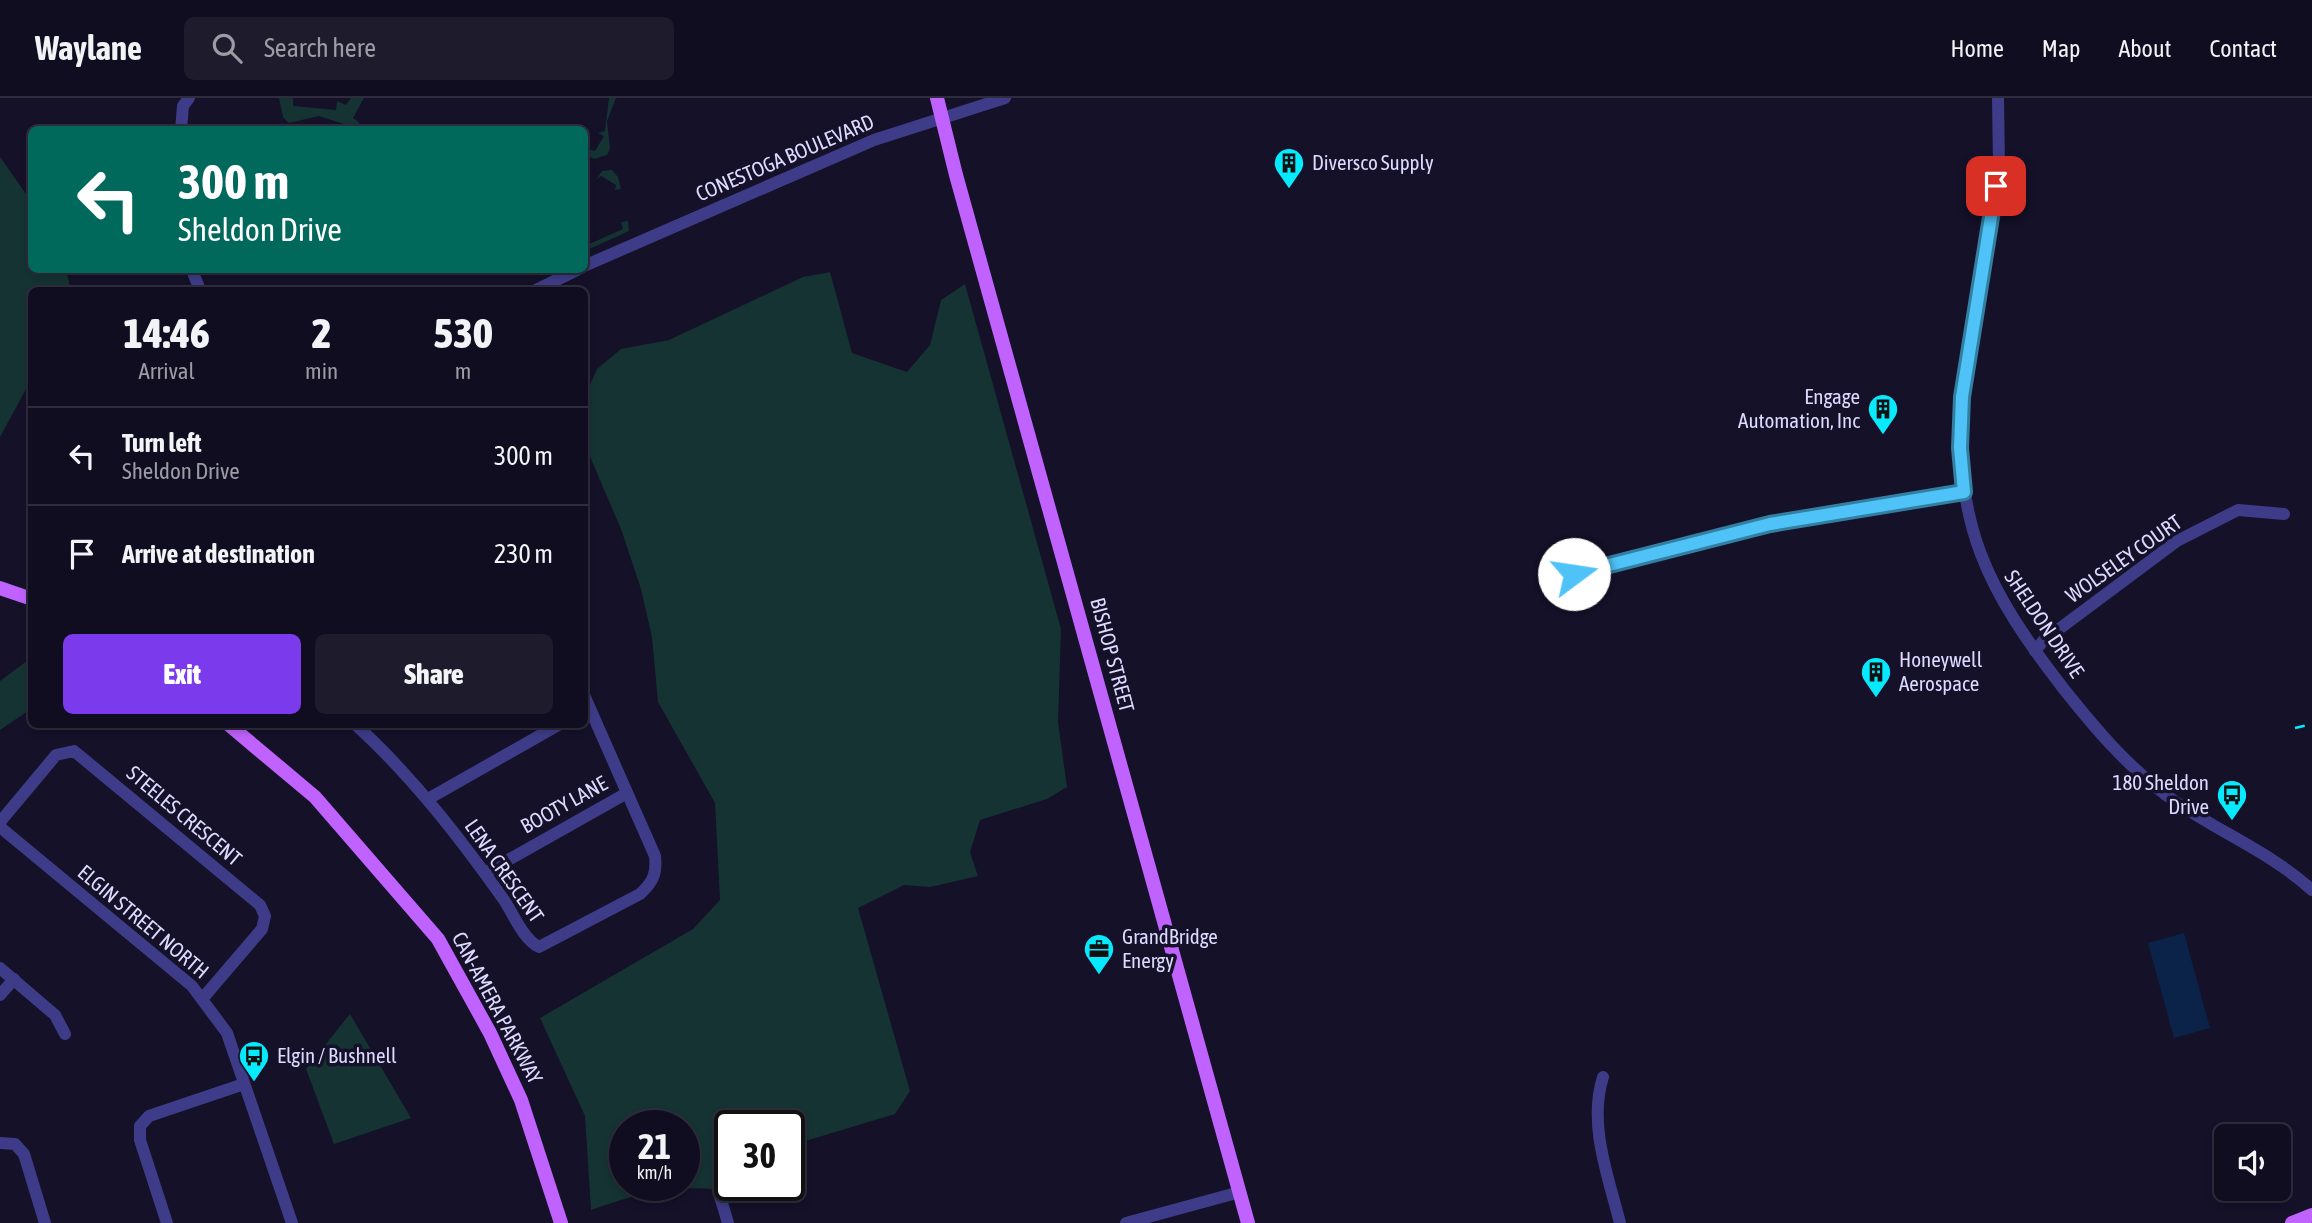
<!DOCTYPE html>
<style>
body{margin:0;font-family:"Asap Condensed",sans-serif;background:#1d1b2c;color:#f1f3f6;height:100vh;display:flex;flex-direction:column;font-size:26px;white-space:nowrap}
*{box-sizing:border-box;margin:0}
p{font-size:23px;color:#9b9ca4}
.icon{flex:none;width:38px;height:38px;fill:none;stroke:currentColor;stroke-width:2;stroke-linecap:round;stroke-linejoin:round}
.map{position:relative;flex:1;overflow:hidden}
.drawer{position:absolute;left:28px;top:189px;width:560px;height:441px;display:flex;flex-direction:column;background:#0f0d1f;border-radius:10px;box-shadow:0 4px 10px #0003,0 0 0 2px #2f2d3d}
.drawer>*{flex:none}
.hud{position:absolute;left:28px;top:28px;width:560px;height:147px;border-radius:10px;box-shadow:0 4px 10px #0003,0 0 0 2px #2f2d3d;background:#00695c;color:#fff;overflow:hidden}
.fabs{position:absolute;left:2214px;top:1026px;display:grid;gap:14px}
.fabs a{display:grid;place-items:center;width:77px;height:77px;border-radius:10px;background:#0f0d1f;box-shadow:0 4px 10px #0003,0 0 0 2px #2f2d3d;font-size:35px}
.speed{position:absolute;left:609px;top:1012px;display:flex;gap:14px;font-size:35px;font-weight:700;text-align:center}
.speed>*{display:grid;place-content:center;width:91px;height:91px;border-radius:50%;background:#0f0d1f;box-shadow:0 4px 10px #0003,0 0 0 2px #2f2d3d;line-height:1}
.speed small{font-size:18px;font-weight:400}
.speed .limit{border:4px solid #111;border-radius:10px;background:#fff;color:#111}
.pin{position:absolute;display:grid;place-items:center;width:60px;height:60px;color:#fff;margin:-30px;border-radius:14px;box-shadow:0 4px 10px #0006}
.me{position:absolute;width:77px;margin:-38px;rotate:76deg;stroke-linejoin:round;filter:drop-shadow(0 0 5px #0008)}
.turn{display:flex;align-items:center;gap:24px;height:147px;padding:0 35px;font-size:32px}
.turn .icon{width:91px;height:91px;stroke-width:2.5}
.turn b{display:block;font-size:49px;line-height:60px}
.eta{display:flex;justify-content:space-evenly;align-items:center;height:119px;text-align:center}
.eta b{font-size:42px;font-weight:800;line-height:49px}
.primary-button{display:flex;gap:14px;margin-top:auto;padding:14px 35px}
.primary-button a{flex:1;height:80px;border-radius:10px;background:#7c3aed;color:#fff;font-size:28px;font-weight:800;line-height:80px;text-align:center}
.primary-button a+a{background:#1d1b2c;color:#f1f3f6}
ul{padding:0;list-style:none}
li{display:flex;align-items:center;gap:21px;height:98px;padding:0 35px;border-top:2px solid #2f2d3d}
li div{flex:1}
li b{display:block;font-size:26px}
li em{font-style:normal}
header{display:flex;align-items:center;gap:42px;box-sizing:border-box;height:98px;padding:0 35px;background:#0f0d1f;border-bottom:2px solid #2f2d3d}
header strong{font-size:33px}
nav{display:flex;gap:38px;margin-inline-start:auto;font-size:24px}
.search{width:490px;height:63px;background:#1d1b2c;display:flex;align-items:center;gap:18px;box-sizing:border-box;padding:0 24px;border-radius:10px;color:#9b9ca4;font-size:26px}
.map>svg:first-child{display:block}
</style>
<header>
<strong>Waylane</strong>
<div class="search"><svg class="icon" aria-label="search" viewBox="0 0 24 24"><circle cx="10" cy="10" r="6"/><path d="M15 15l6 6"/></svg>Search here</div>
<nav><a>Home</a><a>Map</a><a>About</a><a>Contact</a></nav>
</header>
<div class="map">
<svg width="2312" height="1125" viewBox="0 0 2312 1125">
<rect width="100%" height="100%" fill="#141129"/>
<g fill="#143332" fill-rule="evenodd">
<polygon points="279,0 293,0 293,8 336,12 337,3 346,7 351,0 364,0 353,20 359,24 359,31 319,18 289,25 283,19"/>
<polygon points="609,0 616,0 607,23 610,51 607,57 594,61 590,59 588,51 595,53 604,38 598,35 605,33"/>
<polygon points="0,59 31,103 32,172 66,172 71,192 32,192 31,282 0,339"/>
<polygon points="612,72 618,79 621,91 615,92 616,87 601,78 596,82 602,73"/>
<polygon points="628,123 629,133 585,153 585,148 623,131 621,124"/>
<path d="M830,174l22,81 55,19 23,-27 11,-45 24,-16 96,345 -3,93 9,65 -20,12 -67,21 -10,32 8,24 -48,11 -26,-2 -46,23 52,183 -15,23 -106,32v-21h-59v55l-9,10c-47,-6 -86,4 -130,20l-6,-94 -45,-98 153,-89 27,-29 -5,-97 -57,-101 -6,-65 -11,-48 -20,-60 -36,-84v-49l12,-27 24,-20 48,-9 134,-63zM625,1027h59v60h-59z"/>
<polygon points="31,560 31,611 0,632 0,583"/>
<polygon points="350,916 411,1020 334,1046 306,971"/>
</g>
<polygon fill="#0b2348" points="2184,835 2210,930 2174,940 2148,845"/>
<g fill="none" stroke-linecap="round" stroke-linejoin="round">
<g stroke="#3e3c88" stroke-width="12">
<path d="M1998,0l1,67 -37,232c-8,129 24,191 101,291 31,39 62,76 103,107 47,35 102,55 146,95"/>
<polyline points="181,32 183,8 189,0"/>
<polyline points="584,168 874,42 1005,0"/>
<polyline points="192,172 200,192"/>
<polyline points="536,192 577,172"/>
<polyline points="1574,476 1771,426 1964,394"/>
<polyline points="2035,553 2043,543 2177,443 2238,412 2284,416"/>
<path d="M355,626c57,52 105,114 149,176 10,15 19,39 35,47l101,-53c13,-12 17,-20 15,-38l-71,-161"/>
<polyline points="428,701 560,626"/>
<polyline points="0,724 56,657 74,653 260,807 265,818 262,831 203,900"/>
<polyline points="0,729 192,888 227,935 292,1125"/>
<polyline points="485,775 627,695"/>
<polyline points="0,870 55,917 65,936"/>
<polyline points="0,897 14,881"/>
<path d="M1603,979c-15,47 5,99 17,146"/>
<polyline points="0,1045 15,1046 24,1056 45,1125"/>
<polyline points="719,1095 728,1125"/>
<polyline points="167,1125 140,1042 140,1028 149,1018 244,986"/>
<polyline points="1126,1125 1240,1094"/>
</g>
<g stroke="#c062fd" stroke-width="14">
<polyline points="937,0 956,77 1248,1125"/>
<polyline points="0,490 32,501"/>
<polyline points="228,626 315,699 438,841 490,935 521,1002 561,1125"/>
<polyline points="2292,1125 2312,1117"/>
</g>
<polyline stroke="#07e9fd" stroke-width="2.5" stroke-dasharray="10 9" stroke-linecap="butt" points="2295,630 2312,626"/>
</g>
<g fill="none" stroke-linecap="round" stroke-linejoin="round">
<g stroke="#337fa1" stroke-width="18">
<polyline id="route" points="1574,476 1770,426 1964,394 1960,350 1962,299 1996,88"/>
</g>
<use href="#route" stroke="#4fc3f7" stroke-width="12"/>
</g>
<defs>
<g id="building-pin" transform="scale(1.575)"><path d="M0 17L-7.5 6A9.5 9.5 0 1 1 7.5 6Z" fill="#07e9fd" stroke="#141129"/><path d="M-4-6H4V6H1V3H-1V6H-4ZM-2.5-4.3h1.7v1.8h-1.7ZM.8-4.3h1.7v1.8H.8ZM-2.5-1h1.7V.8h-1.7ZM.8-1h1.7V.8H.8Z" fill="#111"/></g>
<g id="bus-pin" transform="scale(1.575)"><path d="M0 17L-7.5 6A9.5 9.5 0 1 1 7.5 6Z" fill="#07e9fd" stroke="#141129"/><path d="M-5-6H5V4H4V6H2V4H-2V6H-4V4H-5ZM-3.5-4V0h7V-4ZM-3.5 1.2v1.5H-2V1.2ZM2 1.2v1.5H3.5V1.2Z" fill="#111"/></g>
<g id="office-pin" transform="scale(1.575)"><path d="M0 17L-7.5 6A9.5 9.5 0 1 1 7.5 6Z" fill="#07e9fd" stroke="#141129"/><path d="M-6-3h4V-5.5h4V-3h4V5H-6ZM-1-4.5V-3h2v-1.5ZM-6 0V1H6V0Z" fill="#111"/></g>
</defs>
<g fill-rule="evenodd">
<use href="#building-pin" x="1289" y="65"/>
<use href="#building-pin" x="1883" y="311"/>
<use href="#building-pin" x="1876" y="574"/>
<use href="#bus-pin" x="2232" y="697"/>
<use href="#office-pin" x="1099" y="851"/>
<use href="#bus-pin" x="254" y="958"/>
</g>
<g text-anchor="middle" stroke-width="7" stroke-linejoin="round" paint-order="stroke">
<g font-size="21" fill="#ddd9ff" stroke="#141129">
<text transform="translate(785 60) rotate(-23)" y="7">CONESTOGA BOULEVARD</text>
<text transform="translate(2124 461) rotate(-35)" y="7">WOLSELEY COURT</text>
<text transform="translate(2044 526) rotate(56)" y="7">SHELDON DRIVE</text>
<text transform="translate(1112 557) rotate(75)" y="7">BISHOP STREET</text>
<text transform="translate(564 707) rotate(-29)" y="7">BOOTY LANE</text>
<text transform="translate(184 718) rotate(40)" y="7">STEELES CRESCENT</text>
<text transform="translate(504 773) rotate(55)" y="7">LENA CRESCENT</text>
<text transform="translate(143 824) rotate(40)" y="7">ELGIN STREET NORTH</text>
<text transform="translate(497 910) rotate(62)" y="7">CAN-AMERA PARKWAY</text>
</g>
<g font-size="21" fill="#ddd9ff" stroke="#141129" text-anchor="start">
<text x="1312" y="72">Diversco Supply</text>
<text x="1860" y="306" text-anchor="end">Engage<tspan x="1860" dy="24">Automation, Inc</tspan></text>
<text x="1899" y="569">Honeywell<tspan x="1899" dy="24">Aerospace</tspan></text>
<text x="2209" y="692" text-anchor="end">180 Sheldon<tspan x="2209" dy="24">Drive</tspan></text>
<text x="1122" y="846">GrandBridge<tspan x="1122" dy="24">Energy</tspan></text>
<text x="277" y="965">Elgin / Bushnell</text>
</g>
</g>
</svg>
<div class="fabs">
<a><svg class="icon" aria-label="sound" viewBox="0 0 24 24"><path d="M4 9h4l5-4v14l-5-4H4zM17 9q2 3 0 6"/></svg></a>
</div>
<div class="speed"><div>21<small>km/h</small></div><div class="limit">30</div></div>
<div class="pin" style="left:1996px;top:88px;background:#d93025"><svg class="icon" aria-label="arrive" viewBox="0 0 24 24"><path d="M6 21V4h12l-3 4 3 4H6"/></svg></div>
<svg class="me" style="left:1574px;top:476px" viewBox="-20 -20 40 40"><circle r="19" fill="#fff"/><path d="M0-13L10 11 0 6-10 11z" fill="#4fc3f7"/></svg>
<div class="hud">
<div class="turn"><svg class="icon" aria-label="left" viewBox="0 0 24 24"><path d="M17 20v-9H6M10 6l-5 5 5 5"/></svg><div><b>300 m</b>Sheldon Drive</div></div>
</div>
<section class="drawer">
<div class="eta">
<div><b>14:46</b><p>Arrival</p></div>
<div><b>2</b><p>min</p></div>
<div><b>530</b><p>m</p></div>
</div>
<ul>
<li><svg class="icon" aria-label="left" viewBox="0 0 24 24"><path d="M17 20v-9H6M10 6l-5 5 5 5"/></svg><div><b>Turn left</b><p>Sheldon Drive</p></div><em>300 m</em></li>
<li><svg class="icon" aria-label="arrive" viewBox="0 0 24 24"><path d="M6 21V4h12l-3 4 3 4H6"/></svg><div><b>Arrive at destination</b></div><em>230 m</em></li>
</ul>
<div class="primary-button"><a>Exit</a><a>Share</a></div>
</section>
</div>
